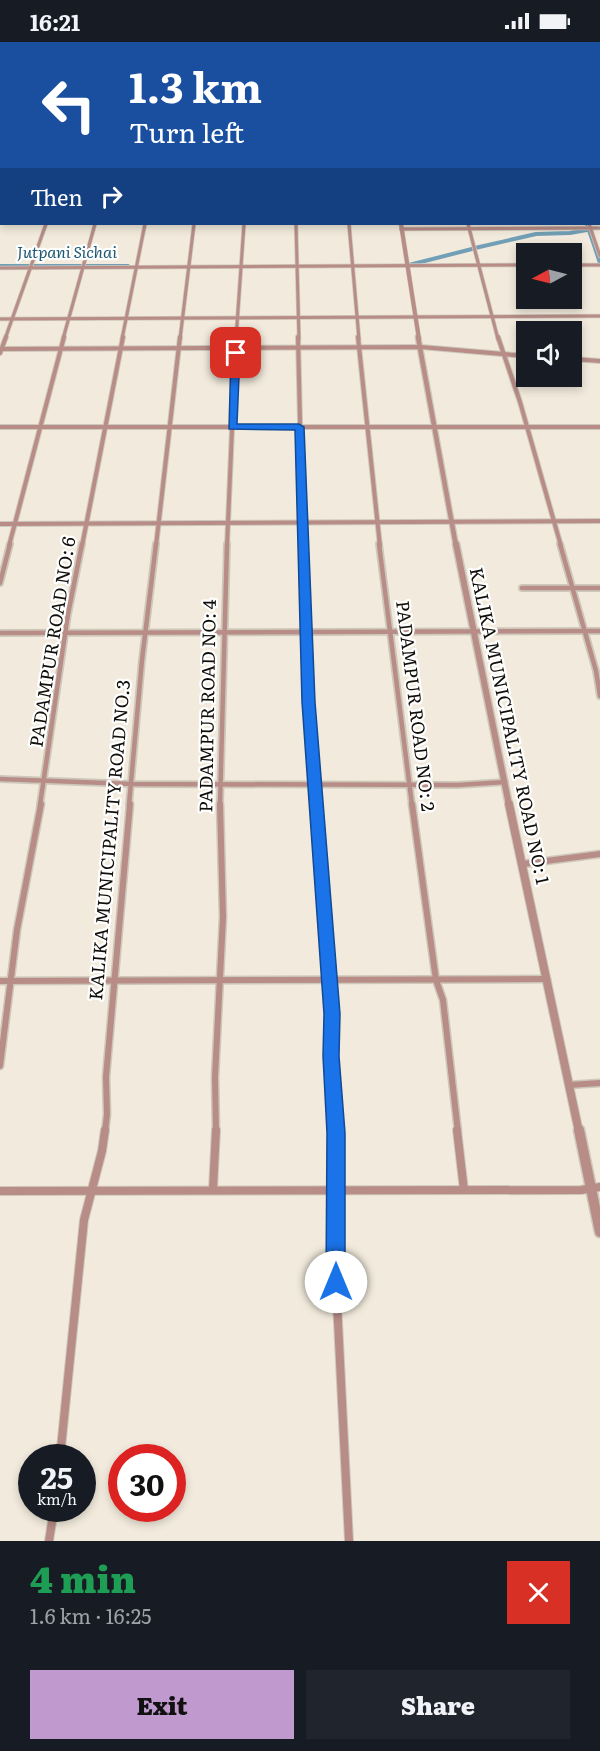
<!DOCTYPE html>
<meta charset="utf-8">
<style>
body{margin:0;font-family:Literata,serif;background:#20242c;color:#f1f3f6;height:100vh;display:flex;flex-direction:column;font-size:22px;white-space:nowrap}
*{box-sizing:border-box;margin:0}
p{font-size:20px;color:#9ea1a6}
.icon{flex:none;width:33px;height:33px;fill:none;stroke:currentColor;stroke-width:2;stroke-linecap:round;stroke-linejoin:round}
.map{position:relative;height:1499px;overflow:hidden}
.sheet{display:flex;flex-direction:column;background:#171b24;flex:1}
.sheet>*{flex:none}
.hud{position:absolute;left:0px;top:0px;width:600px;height:183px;box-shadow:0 3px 9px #0003;background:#1a4fa0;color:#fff;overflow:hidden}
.needle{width:39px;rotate:263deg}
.buttons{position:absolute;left:516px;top:201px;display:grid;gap:12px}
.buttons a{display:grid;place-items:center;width:66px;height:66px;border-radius:0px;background:#171b24;box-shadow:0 3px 9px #0003;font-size:30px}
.speed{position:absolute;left:18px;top:1402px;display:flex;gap:12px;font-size:30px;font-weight:700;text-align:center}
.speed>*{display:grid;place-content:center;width:78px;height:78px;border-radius:50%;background:#171b24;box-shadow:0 3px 9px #0003;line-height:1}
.speed small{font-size:15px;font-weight:400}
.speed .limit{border:9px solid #d22;background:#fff;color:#111}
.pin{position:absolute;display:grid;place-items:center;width:51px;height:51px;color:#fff;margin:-26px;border-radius:12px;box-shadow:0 3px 9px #0006}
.me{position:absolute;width:66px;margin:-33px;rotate:0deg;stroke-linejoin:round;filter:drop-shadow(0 0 4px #0008)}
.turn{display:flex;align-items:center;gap:21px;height:126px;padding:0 30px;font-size:27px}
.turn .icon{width:78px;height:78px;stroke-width:2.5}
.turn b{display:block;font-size:42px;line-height:51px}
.then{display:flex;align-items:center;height:57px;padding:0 30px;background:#0003;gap:12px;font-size:22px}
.round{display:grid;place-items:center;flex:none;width:63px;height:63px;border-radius:0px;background:#20242c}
.headline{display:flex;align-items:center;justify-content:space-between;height:102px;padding:0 30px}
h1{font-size:36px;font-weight:800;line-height:45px;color:#1e9e55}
.primary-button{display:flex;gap:12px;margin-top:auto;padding:12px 30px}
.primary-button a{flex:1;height:69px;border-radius:0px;background:#c09ace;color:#111;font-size:24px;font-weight:800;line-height:69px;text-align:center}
.primary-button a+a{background:#20242c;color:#f1f3f6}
.status{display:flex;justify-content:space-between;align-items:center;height:42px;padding:0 30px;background:#171b24;direction:ltr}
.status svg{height:16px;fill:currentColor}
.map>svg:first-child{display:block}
</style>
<div class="status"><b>16:21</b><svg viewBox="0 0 49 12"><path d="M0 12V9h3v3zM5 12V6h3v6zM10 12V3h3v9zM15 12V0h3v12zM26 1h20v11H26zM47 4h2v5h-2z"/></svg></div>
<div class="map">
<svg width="600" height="1499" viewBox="0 0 600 1499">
<rect width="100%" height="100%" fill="#f2ebdd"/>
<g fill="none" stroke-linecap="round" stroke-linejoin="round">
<g stroke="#729fb6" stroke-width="4">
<polyline points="587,182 600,221"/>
<polyline points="475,206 536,192 570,191 592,187"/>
<polyline points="409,223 472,207"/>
<polyline points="0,224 128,224"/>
</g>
<polygon fill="#729fb6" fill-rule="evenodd" points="128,0 132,0 133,2 129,2"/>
<g stroke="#cec8bb" stroke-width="4">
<g id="minor-far5">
<polyline points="27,0 31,2"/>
<polyline points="143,0 147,2"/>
<polyline points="235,0 253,2"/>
<polyline points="336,0 348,2"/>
<polyline points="52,2 61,0"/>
<polyline points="95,2 100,0"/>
</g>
</g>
<g stroke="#cec8bb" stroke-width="4.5">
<g id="minor-far4">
<polyline points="296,182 299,297"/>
<polyline points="349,182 359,297"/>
<polyline points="468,182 498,297"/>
<polyline points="589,182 600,214"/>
<polyline points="401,187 600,186"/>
<polyline points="572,223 600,223"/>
<polyline points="0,226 526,223"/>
<polyline points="0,277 600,274"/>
<polyline points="5,297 46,182"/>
<polyline points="63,297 95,182"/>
<polyline points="122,297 145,182"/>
<polyline points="180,297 194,182"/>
<polyline points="236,297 244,182"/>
</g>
</g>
<g stroke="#cec8bb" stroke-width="6">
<g id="minor-far3">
<polyline points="298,295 303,504"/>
<polyline points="358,295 380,504"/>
<polyline points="498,295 520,360 561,504"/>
<polyline points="0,307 421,305 526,314"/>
<polyline points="0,311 6,295"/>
<polyline points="572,317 600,319"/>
<polyline points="0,385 600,385"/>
<polyline points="0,482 600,479"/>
<polyline points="9,504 64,295"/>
<polyline points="82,504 123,295"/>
<polyline points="156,504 180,295"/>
<polyline points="227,504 236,295"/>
</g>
</g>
<g stroke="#cec8bb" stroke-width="8">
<g id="minor-far2">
<polyline points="303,502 305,591 317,763"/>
<polyline points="379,502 412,763"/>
<polyline points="560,502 596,629 600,654"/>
<polyline points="0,541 10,502"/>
<polyline points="522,546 600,546"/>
<polyline points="0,591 600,589"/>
<polyline points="0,737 132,742 458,743 505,740"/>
<polyline points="40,763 68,572 82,502"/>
<polyline points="129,763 142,618 156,502"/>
<polyline points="220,763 227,502"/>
</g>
</g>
<g stroke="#cec8bb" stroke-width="9">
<g id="minor-far1">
<polyline points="317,762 332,972 331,1014 336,1090"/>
<polyline points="412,762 436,938 443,958 458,1090"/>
<polyline points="523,822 600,812"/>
<polyline points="0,939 547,937"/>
<polyline points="0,1024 17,888 41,762"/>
<polyline points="569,1043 600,1041"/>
<polyline points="105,1090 107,1072 106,1035 130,762"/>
<polyline points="216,1090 215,1035 223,875 220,762"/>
</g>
</g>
<g stroke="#cec8bb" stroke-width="10">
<g id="minor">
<polyline points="336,1088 336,1240 349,1499"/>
<polyline points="457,1088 464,1148"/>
<polyline points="213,1147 216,1088"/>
<polyline points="0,1149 581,1148 600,1145"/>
<polyline points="60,1416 84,1178 102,1109 105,1088"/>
<polyline points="49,1499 54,1467"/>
</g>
</g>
<g stroke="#cec8bb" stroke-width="4.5">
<polyline id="tertiary-far5" points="436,0 450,2"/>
</g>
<g stroke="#cec8bb" stroke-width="5">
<g id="tertiary-far4">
<polyline points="0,180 2,178"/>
<polyline points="401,182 419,297"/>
</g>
</g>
<g stroke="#cec8bb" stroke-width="7">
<polyline id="tertiary-far3" points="418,295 456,504"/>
</g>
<g stroke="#cec8bb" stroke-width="9">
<polyline id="tertiary-far2" points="456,502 509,763"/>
</g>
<g stroke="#cec8bb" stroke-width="10">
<polyline id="tertiary-far1" points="509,762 579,1090"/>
</g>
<g stroke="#cec8bb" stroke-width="13">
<polyline id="tertiary" points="579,1088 600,1190"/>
</g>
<use href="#minor-far5" stroke="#b88d88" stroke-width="2"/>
<use href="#minor-far4" stroke="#b88d88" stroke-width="3"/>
<use href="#minor-far3" stroke="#b88d88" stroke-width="4"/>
<use href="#minor-far2" stroke="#b88d88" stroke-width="4.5"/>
<use href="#minor-far1" stroke="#b88d88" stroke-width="6"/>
<use href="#minor" stroke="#b88d88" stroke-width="8"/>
<use href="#tertiary-far5" stroke="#b88d88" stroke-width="3"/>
<use href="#tertiary-far4" stroke="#b88d88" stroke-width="4"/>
<use href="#tertiary-far3" stroke="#b88d88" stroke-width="4.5"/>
<use href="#tertiary-far2" stroke="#b88d88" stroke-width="6"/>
<use href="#tertiary-far1" stroke="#b88d88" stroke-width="8"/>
<use href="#tertiary" stroke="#b88d88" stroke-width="10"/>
</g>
<polygon fill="#1a73e8" stroke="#114b97" stroke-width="1.5" points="236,309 240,311 237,382 299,382 304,385 315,660 340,972 339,1014 345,1091 345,1240 343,1247 336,1250 329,1247 326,1240 327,1091 323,1014 324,972 302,660 295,388 229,387 231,311"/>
<g text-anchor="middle" stroke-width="4.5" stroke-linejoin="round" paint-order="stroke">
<g font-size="16" font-style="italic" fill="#1e5871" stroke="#fff">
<text x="67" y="216">Jutpani Sichai</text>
</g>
<g font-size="18" fill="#100e09" stroke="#fff">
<text transform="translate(53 600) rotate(-81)" y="6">PADAMPUR ROAD NO: 6</text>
<text transform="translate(208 664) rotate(-89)" y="6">PADAMPUR ROAD NO: 4</text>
<text transform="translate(415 664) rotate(83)" y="6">PADAMPUR ROAD NO: 2</text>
<text transform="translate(509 684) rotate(78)" y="6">KALIKA MUNICIPALITY ROAD NO: 1</text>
<text transform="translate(110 798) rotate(-85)" y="6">KALIKA MUNICIPALITY ROAD NO.3</text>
</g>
</g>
</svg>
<div class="buttons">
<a><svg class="needle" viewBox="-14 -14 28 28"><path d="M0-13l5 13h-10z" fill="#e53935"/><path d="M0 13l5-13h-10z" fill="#9ea1a6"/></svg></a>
<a><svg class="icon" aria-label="sound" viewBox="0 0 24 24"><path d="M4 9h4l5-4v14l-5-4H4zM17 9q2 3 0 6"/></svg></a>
</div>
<div class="speed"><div>25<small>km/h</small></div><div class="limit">30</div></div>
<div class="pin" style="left:236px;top:311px;background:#d93025"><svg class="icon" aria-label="arrive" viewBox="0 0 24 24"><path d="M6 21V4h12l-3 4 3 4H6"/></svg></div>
<svg class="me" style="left:336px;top:1240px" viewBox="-20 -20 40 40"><circle r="19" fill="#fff"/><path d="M0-13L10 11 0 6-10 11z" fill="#1a73e8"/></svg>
<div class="hud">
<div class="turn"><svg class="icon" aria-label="left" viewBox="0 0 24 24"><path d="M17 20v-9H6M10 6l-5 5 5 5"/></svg><div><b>1.3 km</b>Turn left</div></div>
<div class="then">Then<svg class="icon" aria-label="right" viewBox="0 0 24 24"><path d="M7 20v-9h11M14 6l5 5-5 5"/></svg></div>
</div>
</div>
<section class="sheet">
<div class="headline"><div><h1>4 min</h1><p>1.6 km · 16:25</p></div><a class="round" style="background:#d93025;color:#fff"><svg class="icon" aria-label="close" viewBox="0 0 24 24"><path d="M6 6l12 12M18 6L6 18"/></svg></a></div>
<div class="primary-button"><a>Exit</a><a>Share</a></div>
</section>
